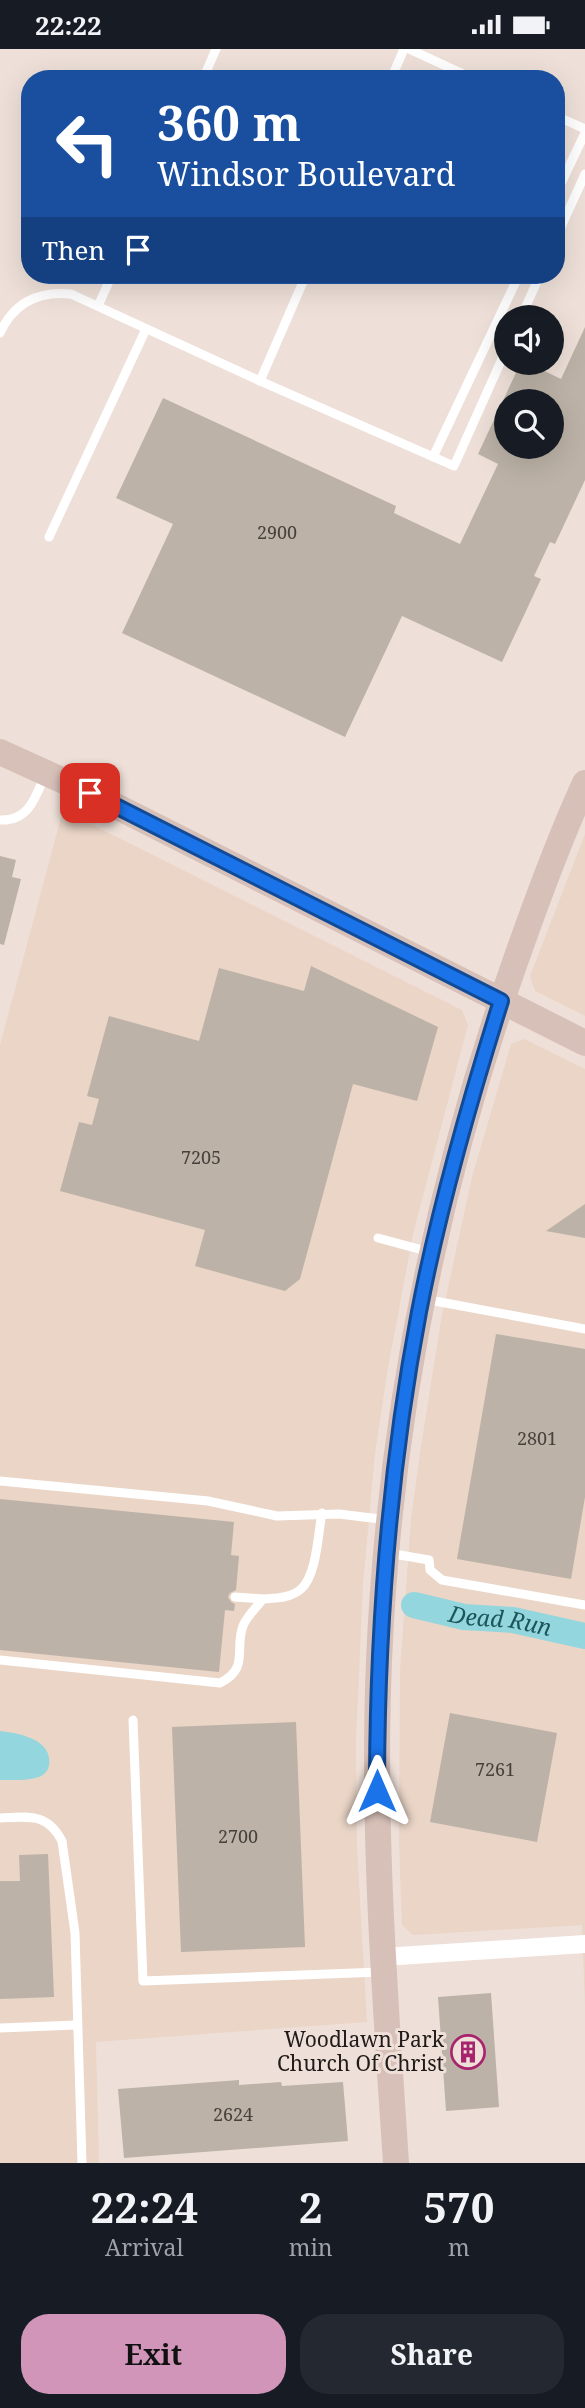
<!DOCTYPE html>
<style>
body{margin:0;font-family:"Noto Serif",serif;background:#242831;color:#f1f3f6;height:100vh;display:flex;flex-direction:column;font-size:26px;white-space:nowrap}
*{box-sizing:border-box;margin:0}
p{font-size:23px;color:#9ea1a6}
.icon{flex:none;width:38px;height:38px;fill:none;stroke:currentColor;stroke-width:2;stroke-linecap:round;stroke-linejoin:round}
.map{position:relative;height:2114px;overflow:hidden}
.side{display:flex;flex-direction:column;background:#171b24;flex:1}
.side>*{flex:none}
.top-card{position:absolute;left:21px;top:21px;width:544px;height:214px;border-radius:28px;box-shadow:0 7px 28px #0002;background:#1a4fa0;color:#fff;overflow:hidden}
.controls{position:absolute;left:494px;top:256px;display:grid;gap:14px}
.controls a{display:grid;place-items:center;width:70px;height:70px;border-radius:50%;background:#171b24;box-shadow:0 7px 28px #0002;font-size:35px}
.pin{position:absolute;display:grid;place-items:center;width:60px;height:60px;color:#fff;margin:-30px;border-radius:14px;box-shadow:0 4px 10px #0006}
.me{position:absolute;width:77px;margin:-38px;rotate:0deg;stroke-linejoin:round;filter:drop-shadow(0 0 5px #0008)}
.turn{display:flex;align-items:center;gap:24px;height:147px;padding:0 21px;font-size:32px}
.turn .icon{width:91px;height:91px;stroke-width:2.5}
.turn b{display:block;font-size:49px;line-height:60px}
.then{display:flex;align-items:center;height:66px;padding:0 21px;background:#0003;gap:14px;font-size:26px}
.eta{display:flex;justify-content:space-evenly;align-items:center;height:119px;text-align:center}
.eta b{font-size:42px;font-weight:700;line-height:49px}
.button{display:flex;gap:14px;margin-top:auto;padding:14px 21px}
.button a{flex:1;height:80px;border-radius:28px;background:#d095b8;color:#111;font-size:28px;font-weight:700;line-height:80px;text-align:center}
.button a+a{background:#242831;color:#f1f3f6}
.status{display:flex;justify-content:space-between;align-items:center;height:49px;padding:0 35px;background:#171b24;direction:ltr}
.status svg{height:19px;fill:currentColor}
.map>svg:first-child{display:block}
</style>
<div class="status"><b>22:22</b><svg viewBox="0 0 49 12"><path d="M0 12V9h3v3zM5 12V6h3v6zM10 12V3h3v9zM15 12V0h3v12zM26 1h20v11H26zM47 4h2v5h-2z"/></svg></div>
<div class="map">
<svg width="585" height="2114" viewBox="0 0 585 2114">
<rect width="100%" height="100%" fill="#eee0d8"/>
<g fill="#ead5c7">
<polygon points="63,761 462,961 468,976 413,1185 388,1319 375,1404 363,1536 356,1691 357,1799 367,1973 96,1993 99,2114 0,2114 0,996"/>
<polygon points="585,785 585,967 535,942 530,927"/>
<polygon points="524,990 585,1020 585,1957 582,1876 413,1886 402,1876 399,1794 400,1622 411,1470 420,1404 441,1271 472,1128 511,995"/>
</g>
<path fill="#93d6dd" d="M0,1682c18,2 53,8 49,34 -1,6 -5,10 -10,12 -12,4 -27,3 -39,3z"/>
<g fill="none" stroke-linecap="round" stroke-linejoin="round">
<path stroke="#93d6dd" stroke-width="26" id="s1" d="M414,1556l50,12 49,3 72,16"/>
</g>
<g fill="#bcb2a7" fill-rule="evenodd">
<path d="M585,278v153l-30,64 -5,-2 -16,34 7,3 -39,83 -100,-46 -57,121 -223,-104 51,-109 -57,-26 47,-100 233,108 -2,7 66,31 38,-80 -20,-10 43,-92h5l35,17zM506,352h45v45h-45z"/>
<polygon points="0,807 16,811 12,828 21,830 4,896 0,895"/>
<polygon points="311,917 438,978 417,1052 353,1035 300,1230 285,1242 195,1217 205,1181 60,1142 79,1073 92,1076 99,1050 87,1047 109,967 199,992 219,919 304,942"/>
<polygon points="585,1155 585,1189 546,1182"/>
<polygon points="496,1285 585,1300 585,1448 571,1530 457,1510"/>
<polygon points="0,1450 234,1473 231,1506 239,1507 236,1541 230,1544 228,1548 231,1553 235,1555 234,1562 225,1561 219,1623 0,1601"/>
<polygon points="450,1664 557,1684 537,1793 430,1773"/>
<polygon points="296,1673 305,1898 181,1903 172,1678"/>
<polygon points="48,1805 54,1948 0,1950 0,1832 20,1832 19,1806"/>
<polygon points="491,1944 499,2058 446,2062 438,1948"/>
<polygon points="239,2031 239,2036 281,2033 282,2037 343,2033 348,2092 124,2109 118,2040"/>
</g>
<g fill="none" stroke-linecap="round" stroke-linejoin="round">
<g stroke="#fff" stroke-width="9">
<polyline points="409,0 474,30"/>
<polyline points="203,30 216,0"/>
<polyline points="391,30 404,0"/>
<polyline points="556,67 585,80"/>
<polyline points="556,145 585,84"/>
<polyline points="556,189 585,125"/>
<polyline points="98,257 112,226"/>
<polyline points="521,268 540,226"/>
<path d="M0,284c14,-31 39,-42 71,-39l189,87 194,85 52,-116"/>
<polyline points="260,332 306,226"/>
<polyline points="433,408 519,226"/>
<polyline points="49,488 146,280"/>
<path d="M0,771c29,1 35,-22 45,-45"/>
<polyline points="378,1189 430,1203"/>
<polyline points="424,1250 585,1280"/>
<polyline points="0,1432 208,1452 277,1467 339,1465 388,1471"/>
<polyline points="388,1504 429,1511 430,1521 442,1531 585,1556"/>
<polyline points="235,1548 263,1550"/>
<path d="M0,1611l220,23c30,-15 14,-34 23,-57 4,-10 14,-19 20,-27 13,-1 28,-1 38,-10 16,-14 17,-56 21,-76"/>
<polyline points="133,1671 143,1932 382,1923"/>
<path d="M0,1769c28,-1 47,-6 62,23l13,92 7,230"/>
<polyline points="0,1979 76,1976"/>
</g>
<polyline stroke="#fff" stroke-width="18" points="383,1908 585,1895"/>
<g stroke="#d7c0b8" stroke-width="26">
<polyline points="0,703 90,744 585,994"/>
<path d="M396,2114c-11,-167 -24,-335 -17,-502 10,-237 56,-470 134,-693 22,-63 44,-124 72,-185"/>
</g>
</g>
<g fill="none" stroke-linecap="round" stroke-linejoin="round">
<g stroke="#114b97" stroke-width="18">
<path id="route" d="M90,744l411,208c-32,102 -62,206 -82,311 -30,158 -42,319 -42,479"/>
</g>
<use href="#route" stroke="#1a73e8" stroke-width="12"/>
</g>
<defs>
<g id="building-ring" transform="scale(1.75)"><circle r="9.5" fill="#eee0d8" stroke="#a8236d" stroke-width="1.5"/><path d="M-4-6H4V6H1V3H-1V6H-4ZM-2.5-4.3h1.7v1.8h-1.7ZM.8-4.3h1.7v1.8H.8ZM-2.5-1h1.7V.8h-1.7ZM.8-1h1.7V.8H.8Z" fill="#a8236d"/></g>
</defs>
<g fill-rule="evenodd">
<use href="#building-ring" x="468" y="2003"/>
</g>
<g text-anchor="middle" stroke-width="6" stroke-linejoin="round" paint-order="stroke">
<g font-size="18" fill="#47413c">
<text x="277" y="490">2900</text>
<text x="201" y="1115">7205</text>
<text x="537" y="1396">2801</text>
<text x="495" y="1727">7261</text>
<text x="238" y="1794">2700</text>
<text x="233" y="2072">2624</text>
</g>
<g font-size="21" fill="#201b19" stroke="#eee0d8" text-anchor="end">
<text x="444" y="1998">Woodlawn Park<tspan x="444" dy="24">Church Of Christ</tspan></text>
</g>
<g font-size="23" font-style="italic" fill="#1c565b" stroke="#eee0d8">
<text dy="8" stroke="none"><textPath href="#s1" startOffset="88">Dead Run</textPath></text>
</g>
</g>
</svg>
<div class="controls">
<a><svg class="icon" aria-label="sound" viewBox="0 0 24 24"><path d="M4 9h4l5-4v14l-5-4H4zM17 9q2 3 0 6"/></svg></a>
<a><svg class="icon" aria-label="search" viewBox="0 0 24 24"><circle cx="10" cy="10" r="6"/><path d="M15 15l6 6"/></svg></a>
</div>
<div class="pin" style="left:90px;top:744px;background:#d93025"><svg class="icon" aria-label="arrive" viewBox="0 0 24 24"><path d="M6 21V4h12l-3 4 3 4H6"/></svg></div>
<svg class="me" style="left:377px;top:1742px" viewBox="-20 -20 40 40"><path d="M0-17L14 15 0 8-14 15z" fill="#1a73e8" stroke="#fff" stroke-width="4"/></svg>
<div class="top-card">
<div class="turn"><svg class="icon" aria-label="left" viewBox="0 0 24 24"><path d="M17 20v-9H6M10 6l-5 5 5 5"/></svg><div><b>360 m</b>Windsor Boulevard</div></div>
<div class="then">Then<svg class="icon" aria-label="arrive" viewBox="0 0 24 24"><path d="M6 21V4h12l-3 4 3 4H6"/></svg></div>
</div>
</div>
<section class="side">
<div class="eta">
<div><b>22:24</b><p>Arrival</p></div>
<div><b>2</b><p>min</p></div>
<div><b>570</b><p>m</p></div>
</div>
<div class="button"><a>Exit</a><a>Share</a></div>
</section>
